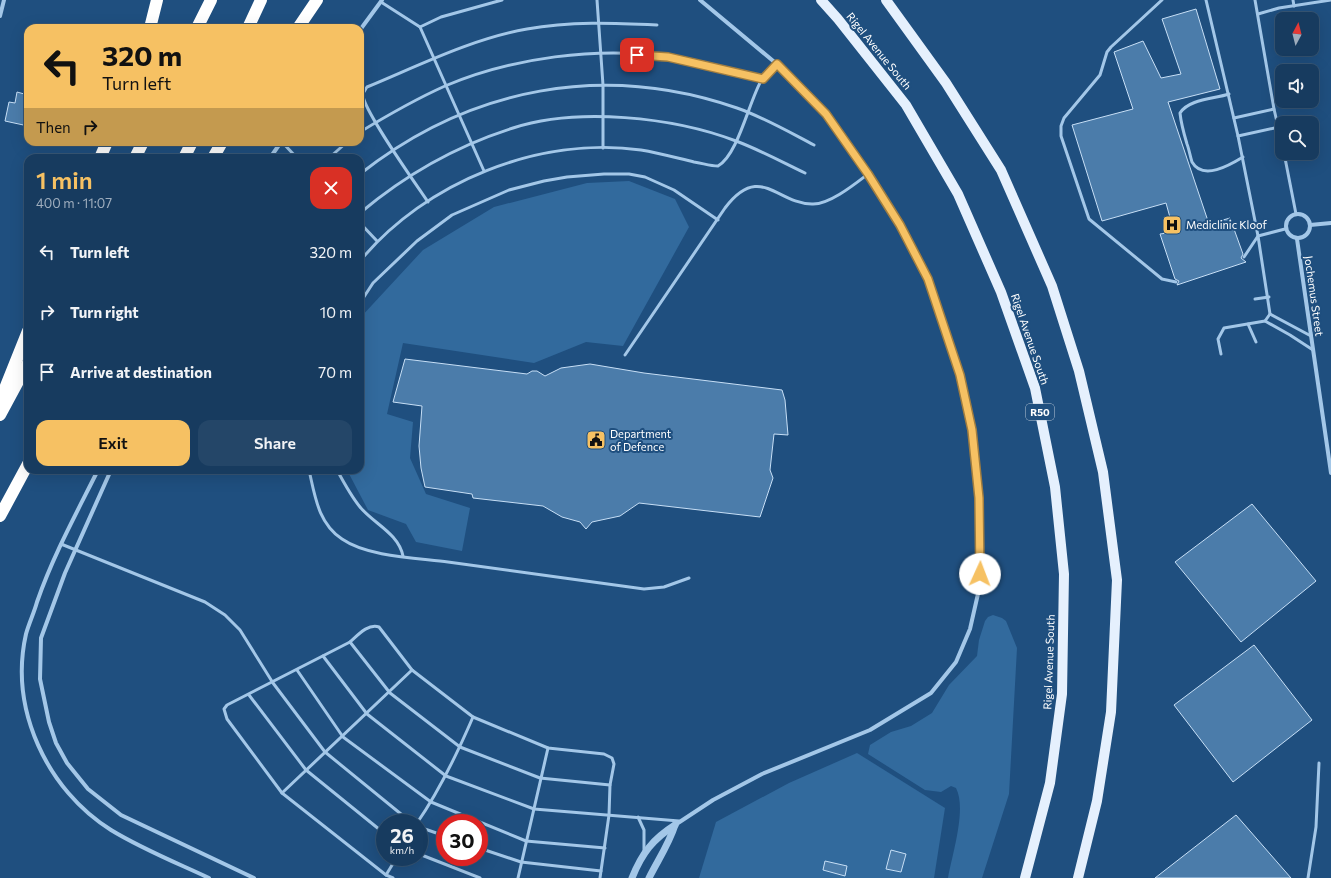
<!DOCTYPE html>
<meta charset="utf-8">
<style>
body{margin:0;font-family:Commissioner,sans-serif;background:#244668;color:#f1f3f6;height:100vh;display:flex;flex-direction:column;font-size:15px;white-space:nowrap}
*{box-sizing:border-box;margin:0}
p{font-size:13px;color:#9eadbd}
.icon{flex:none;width:22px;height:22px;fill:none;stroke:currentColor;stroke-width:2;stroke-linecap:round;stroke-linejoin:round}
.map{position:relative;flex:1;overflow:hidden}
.panel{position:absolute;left:24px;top:154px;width:340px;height:320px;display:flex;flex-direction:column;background:#173b5f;border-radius:12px;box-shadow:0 4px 16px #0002,0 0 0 1px #365574}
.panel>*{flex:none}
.banner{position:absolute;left:24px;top:24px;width:340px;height:122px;border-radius:12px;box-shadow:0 4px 16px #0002,0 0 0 1px #365574;background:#f6c163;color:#111;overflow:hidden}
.needle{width:26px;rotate:7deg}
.tools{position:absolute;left:1275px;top:12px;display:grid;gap:8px}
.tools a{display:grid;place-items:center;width:44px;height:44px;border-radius:8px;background:#173b5f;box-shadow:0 4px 16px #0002,0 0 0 1px #365574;font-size:20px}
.speed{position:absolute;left:376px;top:814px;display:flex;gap:8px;font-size:20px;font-weight:700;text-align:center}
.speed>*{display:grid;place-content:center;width:52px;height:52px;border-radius:50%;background:#173b5f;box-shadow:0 4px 16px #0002,0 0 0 1px #365574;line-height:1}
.speed small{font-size:10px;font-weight:400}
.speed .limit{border:6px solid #d22;background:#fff;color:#111}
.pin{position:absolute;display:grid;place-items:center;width:34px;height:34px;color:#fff;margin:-17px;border-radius:8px;box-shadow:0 2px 6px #0006}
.me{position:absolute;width:44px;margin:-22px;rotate:2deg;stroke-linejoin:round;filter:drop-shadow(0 0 3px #0008)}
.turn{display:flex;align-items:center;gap:14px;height:84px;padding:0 12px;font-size:18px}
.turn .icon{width:52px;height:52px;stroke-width:2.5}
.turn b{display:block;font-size:28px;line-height:34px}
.then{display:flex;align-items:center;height:38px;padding:0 12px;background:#0003;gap:8px;font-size:15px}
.round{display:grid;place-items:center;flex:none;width:42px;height:42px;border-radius:12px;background:#244668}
.head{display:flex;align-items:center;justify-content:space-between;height:68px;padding:0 12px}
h1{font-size:24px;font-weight:600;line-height:30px;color:#f6c163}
.primary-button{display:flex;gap:8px;margin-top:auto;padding:8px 12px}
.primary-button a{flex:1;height:46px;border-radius:12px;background:#f6c163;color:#111;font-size:16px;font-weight:600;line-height:46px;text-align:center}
.primary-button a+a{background:#244668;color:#f1f3f6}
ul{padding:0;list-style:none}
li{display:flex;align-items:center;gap:12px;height:60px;padding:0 12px}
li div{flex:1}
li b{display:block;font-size:15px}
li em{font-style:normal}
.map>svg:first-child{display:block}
</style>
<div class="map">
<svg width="1331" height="878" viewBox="0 0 1331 878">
<rect width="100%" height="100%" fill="#1f4f7f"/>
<g fill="#326a9d">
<polygon points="629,181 675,199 689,227 623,346 586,342 534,363 403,343 387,414 413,422 410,458 426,494 470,508 462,551 416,542 406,524 368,510 347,470 360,470 360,318 423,250 494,207 587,183"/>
<path d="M993,615l9,3 4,3 11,27 -8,146 -27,84h-34c4,-23 19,-69 8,-90l-5,-2 -10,6 -16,-2 -57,-36 2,-9 21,-13 20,-6 21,-13 17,-28 28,-29 2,-16 6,-19 3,-4z"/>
<polygon points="857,753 945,808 934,878 699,878 716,822 789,783"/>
</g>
<g fill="#4b7caa" stroke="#c7dff6">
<polygon points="1196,9 1220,89 1168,102 1209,224 1230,218 1243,254 1241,258 1246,262 1177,285 1179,281 1175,279 1160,234 1174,232 1166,203 1102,221 1072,125 1133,109 1114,52 1143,41 1161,78 1181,74 1162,19"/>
<polygon points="17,92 28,95 28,126 5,121 9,102 15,103"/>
<polygon points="405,359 527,374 532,371 537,371 545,376 561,368 590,364 644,373 782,390 785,400 788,435 774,434 770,470 773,478 760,517 639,503 620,516 592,522 586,529 580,522 562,517 543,506 473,498 472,494 425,487 421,468 419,446 422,406 393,402"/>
<polygon points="1252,504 1316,581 1241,642 1175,562"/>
<polygon points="1254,645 1312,720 1233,782 1174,705"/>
<polygon points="1236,815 1291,878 1155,878"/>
<polygon points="891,850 906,854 901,872 886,869"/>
<polygon points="825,861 847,866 845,876 823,870"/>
</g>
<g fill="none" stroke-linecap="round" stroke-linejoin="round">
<g stroke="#a3c7e8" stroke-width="3">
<polyline points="597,0 603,85 603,148"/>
<polyline points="1162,0 1111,47 1107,52 1100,75 1064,118 1061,126 1061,136 1089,219 1162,279 1176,282"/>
<polyline points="1206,0 1238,136 1258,236 1270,314 1265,321 1224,328 1218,339 1221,354"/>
<polyline points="1255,0 1274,109 1282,144"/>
<polyline points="1293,0 1294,6"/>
<polyline points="381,2 420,27 484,171"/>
<polyline points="1258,14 1279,8 1331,0"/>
<polyline points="420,27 441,17 502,0"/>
<path d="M1229,94c-15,5 -40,5 -49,19 1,10 4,21 7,31 2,5 3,12 5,18 11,19 38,3 51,-5"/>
<polyline points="1234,118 1274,109"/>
<path d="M360,132c28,-17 56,-33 85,-46 66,-28 153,-40 223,-29 32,6 63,15 95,22"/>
<polyline points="1238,136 1279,127"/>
<polyline points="282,142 297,158"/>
<polyline points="1284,153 1296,214"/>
<polyline points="329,158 347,142"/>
<path d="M360,174c110,-87 244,-112 377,-66 26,9 52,24 77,37"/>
<path d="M428,202c-12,-18 -65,-92 -65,-107 0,-3 2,-5 4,-8 51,-21 104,-48 160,-58 43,-8 87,-6 130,-4"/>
<path d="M360,213c45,-38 96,-67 153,-85 64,-21 160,-11 223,13 24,9 46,21 69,32"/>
<polyline points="360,223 377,241"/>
<polyline points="1244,257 1258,236 1285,229"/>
<path d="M360,261c65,-79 179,-125 281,-111 18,3 36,8 53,12 8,1 16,4 24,4 20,-11 31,-65 44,-87 4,-5 10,-10 15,-16"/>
<polyline points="1255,299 1269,297"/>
<polyline points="360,303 373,283 417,241 452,215 509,190 544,181 567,177 604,174 629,174 645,177 674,190 718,220"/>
<polyline points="1270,314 1311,336"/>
<polyline points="1265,321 1290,335 1313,350"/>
<polyline points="1248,324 1256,342"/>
<path d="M625,355l100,-147c35,-46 52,-4 87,-4 17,1 43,-20 56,-30"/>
<path d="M309,470c6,26 9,53 33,69 26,18 75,19 106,23 65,9 131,18 196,27l20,-2 25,-9"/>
<path d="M337,470c7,13 14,26 23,37 14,17 38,26 43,49"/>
<polyline points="61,544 205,602 225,615 240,630 273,683 325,752 412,823"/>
<polyline points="350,642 390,693 460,747 540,778 610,785"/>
<polyline points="323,656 367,714 446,776 534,809 679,821"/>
<polyline points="297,670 343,737 431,802 526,841 605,848"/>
<polyline points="249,695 306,770 385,834"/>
<polyline points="282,793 412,670"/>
<polyline points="638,817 644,830 644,852"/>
<path d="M417,823c23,-33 40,-69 56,-106"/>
<polyline points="419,827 445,836"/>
<polyline points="479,848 521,862 601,871"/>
<polyline points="419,854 480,878"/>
<polyline points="386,875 397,857"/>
<path d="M393,878l-7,-3 -104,-82 -55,-74 -3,-10 3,-4 123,-63c7,-6 18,-19 29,-15l33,43 61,47 75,31 56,6 8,4 2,6 -4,21 -1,30 -9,63"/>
<polyline points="518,878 548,748"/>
<polyline points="1308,878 1316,827 1319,763"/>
</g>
<g stroke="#a3c7e8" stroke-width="4">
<polyline points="0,16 4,0"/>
<polyline points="360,30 382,0"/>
<polyline points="270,158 281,142"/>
<circle cx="1298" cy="226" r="12"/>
<polyline points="1310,225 1331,223"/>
<polyline points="1297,239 1331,473"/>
<path d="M98,470c-22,44 -45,86 -61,132 -3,11 -8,21 -11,32 -17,75 21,156 85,196 31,19 66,33 98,48"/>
<polyline points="111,470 65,573 41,638 40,679 49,722 56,743 67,763 88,789 121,815 254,878"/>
<polyline points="675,825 713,800 762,774 870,730 931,693 956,662 970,629 980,585 981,563 979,498 972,430 960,375 928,279 900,225 868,174 826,114 784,70 700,0"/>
</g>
<g stroke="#a3c7e8" stroke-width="7">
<path d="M632,878c10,-25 21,-39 43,-53"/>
<path d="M649,878c9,-18 20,-34 26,-53"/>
</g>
<g stroke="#e5f0fd" stroke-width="10">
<polyline points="821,0 838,19 906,105 958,194 1001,292 1035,388 1055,487 1064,574 1062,694 1050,783 1025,878"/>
<polyline points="886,0 946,83 1001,170 1052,286 1079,371 1103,472 1117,580 1111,712 1097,801 1078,878"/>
</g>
<g stroke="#fff" stroke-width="12">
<polyline points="150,28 157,0"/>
<polyline points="197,28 211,0"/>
<polyline points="248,28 261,0"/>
<polyline points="298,28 317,0"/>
<polyline points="100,158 107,142"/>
<polyline points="135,158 143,142"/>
<polyline points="184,158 192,142"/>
<polyline points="213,158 222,142"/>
<polyline points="0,401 28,331"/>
<polyline points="0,415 28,363"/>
<polyline points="0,516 28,464"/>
</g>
</g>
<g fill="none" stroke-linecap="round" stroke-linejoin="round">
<g stroke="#a07d40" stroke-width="10">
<polyline id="route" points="637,55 668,57 763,79 777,64 826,114 868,174 900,225 928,279 960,375 972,430 979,498 980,574"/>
</g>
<use href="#route" stroke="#f6c163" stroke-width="7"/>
</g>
<defs>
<g id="hospital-square" transform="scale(1)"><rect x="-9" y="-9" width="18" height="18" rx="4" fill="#f6c163" stroke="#1f4f7f"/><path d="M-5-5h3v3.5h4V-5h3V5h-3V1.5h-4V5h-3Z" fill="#111"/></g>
<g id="civic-square" transform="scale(1)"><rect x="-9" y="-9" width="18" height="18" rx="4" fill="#f6c163" stroke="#1f4f7f"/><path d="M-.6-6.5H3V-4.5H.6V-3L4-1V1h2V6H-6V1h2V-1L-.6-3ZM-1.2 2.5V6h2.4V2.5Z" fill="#111"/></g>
</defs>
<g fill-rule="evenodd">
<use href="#hospital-square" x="1172" y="225"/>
<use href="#civic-square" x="596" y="440"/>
</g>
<g text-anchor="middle" stroke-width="4" stroke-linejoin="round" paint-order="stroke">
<rect fill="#1f4f7f" stroke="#bccad9" stroke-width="1" x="1026" y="404" width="28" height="16" rx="3"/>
<g font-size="10" font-weight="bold" fill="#fff">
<text x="1040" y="416">R50</text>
</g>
<g font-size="11" fill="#fff" stroke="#1f4f7f">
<text transform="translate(879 51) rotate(51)" y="4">Rigel Avenue South</text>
<text transform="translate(1314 296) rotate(82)" y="4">Jochemus Street</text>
<text transform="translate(1030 339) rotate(71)" y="4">Rigel Avenue South</text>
<text transform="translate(1049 662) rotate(-88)" y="4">Rigel Avenue South</text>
</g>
<g font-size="11" fill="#fff" stroke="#1f4f7f" text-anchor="start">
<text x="1186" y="229">Mediclinic Kloof</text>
<text x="610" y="438">Department<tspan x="610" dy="13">of Defence</tspan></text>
</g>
</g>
</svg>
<div class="tools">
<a><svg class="needle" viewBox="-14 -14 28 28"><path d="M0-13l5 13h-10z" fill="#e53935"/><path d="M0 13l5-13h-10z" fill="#9eadbd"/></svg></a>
<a><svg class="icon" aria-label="sound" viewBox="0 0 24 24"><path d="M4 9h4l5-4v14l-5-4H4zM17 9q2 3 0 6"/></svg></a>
<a><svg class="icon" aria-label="search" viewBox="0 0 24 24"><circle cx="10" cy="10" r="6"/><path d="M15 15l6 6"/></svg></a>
</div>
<div class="speed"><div>26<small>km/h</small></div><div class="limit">30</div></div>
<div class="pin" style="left:637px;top:55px;background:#d93025"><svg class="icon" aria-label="arrive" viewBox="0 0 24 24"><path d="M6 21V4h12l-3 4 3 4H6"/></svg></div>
<svg class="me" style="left:980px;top:574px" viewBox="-20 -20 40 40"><circle r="19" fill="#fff"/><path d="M0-13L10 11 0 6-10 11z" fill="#f6c163"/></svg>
<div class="banner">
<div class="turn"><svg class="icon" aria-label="left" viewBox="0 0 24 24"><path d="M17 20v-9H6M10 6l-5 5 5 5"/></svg><div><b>320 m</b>Turn left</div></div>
<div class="then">Then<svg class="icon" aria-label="right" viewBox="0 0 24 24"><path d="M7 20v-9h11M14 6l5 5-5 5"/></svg></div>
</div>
<section class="panel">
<div class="head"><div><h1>1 min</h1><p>400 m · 11:07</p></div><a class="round" style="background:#d93025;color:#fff"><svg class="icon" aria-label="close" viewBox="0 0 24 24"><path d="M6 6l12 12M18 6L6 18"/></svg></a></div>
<ul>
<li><svg class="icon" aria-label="left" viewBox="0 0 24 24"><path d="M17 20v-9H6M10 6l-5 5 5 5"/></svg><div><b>Turn left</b></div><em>320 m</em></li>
<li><svg class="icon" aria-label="right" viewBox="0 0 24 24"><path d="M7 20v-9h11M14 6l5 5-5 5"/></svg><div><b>Turn right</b></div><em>10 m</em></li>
<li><svg class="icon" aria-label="arrive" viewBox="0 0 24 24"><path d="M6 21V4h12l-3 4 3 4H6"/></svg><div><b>Arrive at destination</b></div><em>70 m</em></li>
</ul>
<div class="primary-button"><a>Exit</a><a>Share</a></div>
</section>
</div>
